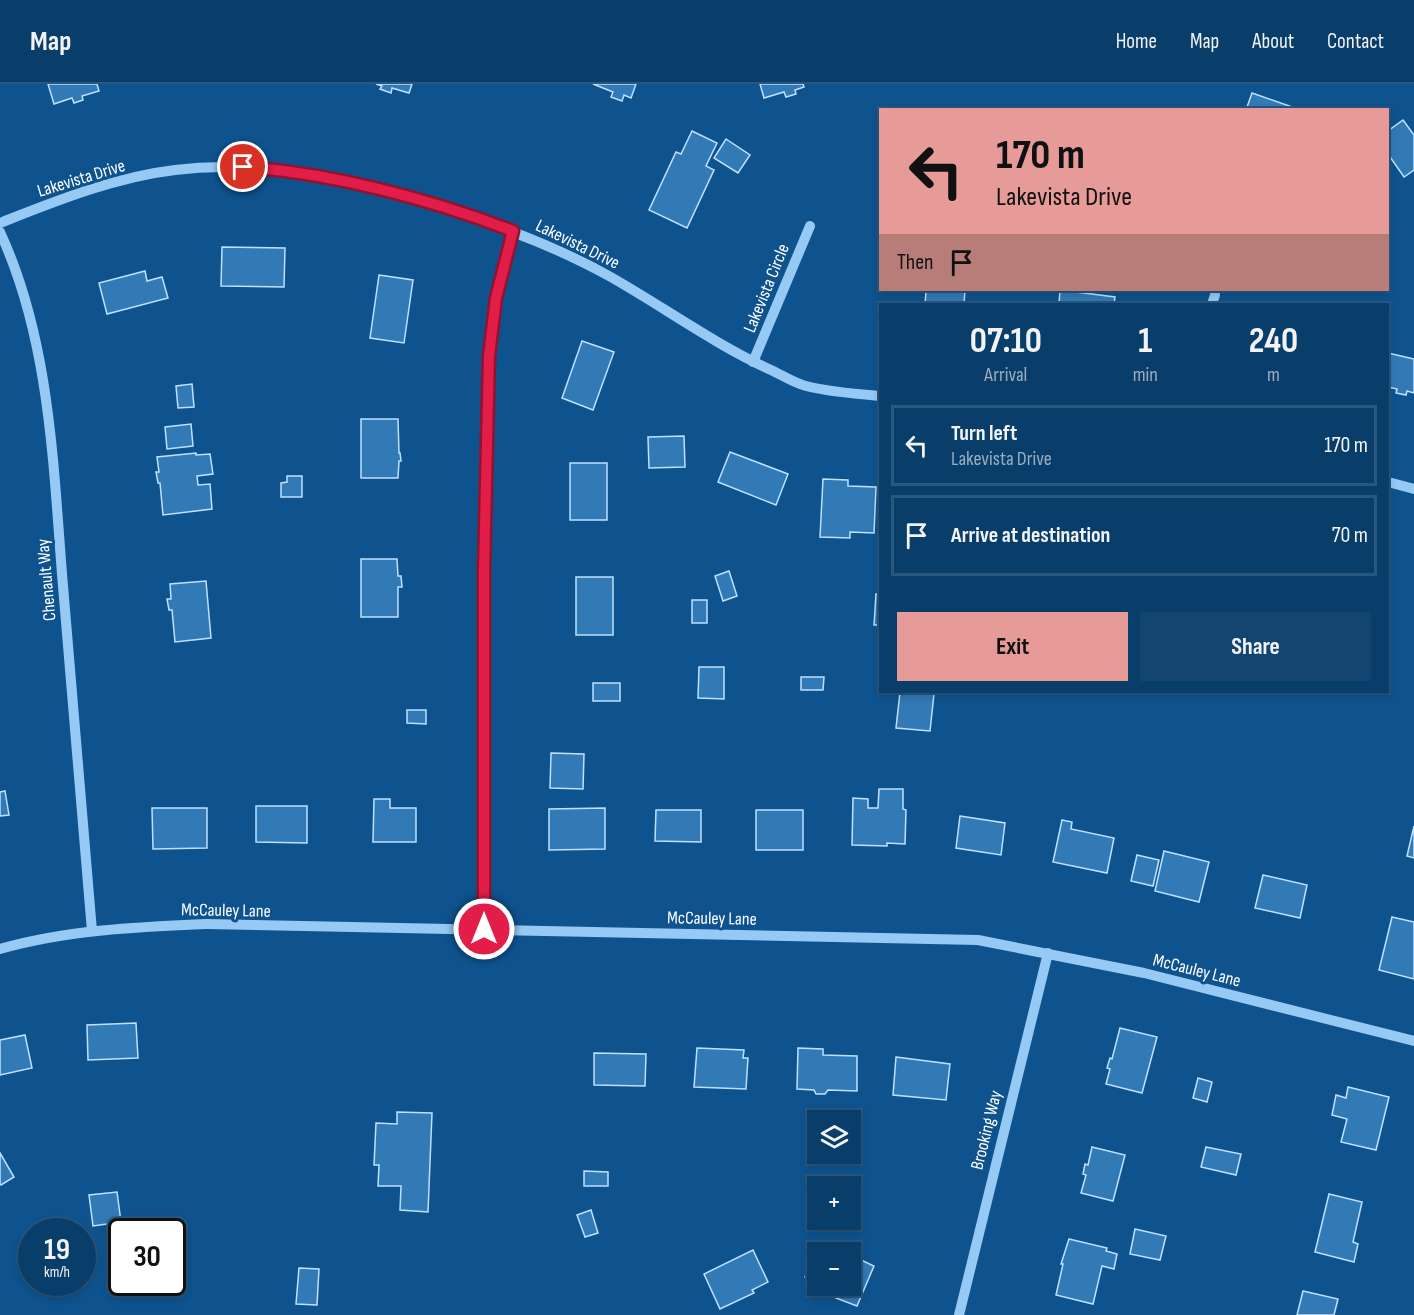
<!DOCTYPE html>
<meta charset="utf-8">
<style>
body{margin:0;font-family:"Sofia Sans Condensed",sans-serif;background:#134570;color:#f1f3f6;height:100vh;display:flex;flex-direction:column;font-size:22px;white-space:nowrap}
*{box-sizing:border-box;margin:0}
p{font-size:20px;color:#99aec1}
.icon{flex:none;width:33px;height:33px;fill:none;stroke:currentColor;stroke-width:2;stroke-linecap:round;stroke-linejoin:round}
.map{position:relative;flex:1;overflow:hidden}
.panel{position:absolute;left:879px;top:219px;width:510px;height:390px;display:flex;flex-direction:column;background:#0a3e6a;border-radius:0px;box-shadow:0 3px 9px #0003,0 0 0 2px #2a577e}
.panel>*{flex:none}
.top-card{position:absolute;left:879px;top:24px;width:510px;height:183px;border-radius:0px;box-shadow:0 3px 9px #0003,0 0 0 2px #2a577e;background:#e69b98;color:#111;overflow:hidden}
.tools{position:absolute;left:807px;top:1026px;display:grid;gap:12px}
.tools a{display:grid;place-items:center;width:54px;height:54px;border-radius:0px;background:#0a3e6a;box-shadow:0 3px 9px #0003,0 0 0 2px #2a577e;font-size:30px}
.speed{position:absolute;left:18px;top:1134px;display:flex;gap:12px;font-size:30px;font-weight:700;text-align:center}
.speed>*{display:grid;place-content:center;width:78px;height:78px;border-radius:50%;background:#0a3e6a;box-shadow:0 3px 9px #0003,0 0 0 2px #2a577e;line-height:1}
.speed small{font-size:15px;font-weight:400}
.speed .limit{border:3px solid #111;border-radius:9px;background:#fff;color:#111}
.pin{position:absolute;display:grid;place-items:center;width:51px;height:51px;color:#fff;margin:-26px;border:3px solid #fff;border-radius:50%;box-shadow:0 2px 6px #0007}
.me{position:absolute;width:66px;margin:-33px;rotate:0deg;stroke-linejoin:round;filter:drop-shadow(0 0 4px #0008)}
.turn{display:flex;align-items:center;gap:21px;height:126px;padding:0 18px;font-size:27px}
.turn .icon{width:78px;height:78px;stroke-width:2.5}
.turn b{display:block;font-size:42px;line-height:51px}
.then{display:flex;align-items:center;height:57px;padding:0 18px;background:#0003;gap:12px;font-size:22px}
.eta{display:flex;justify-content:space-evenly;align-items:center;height:102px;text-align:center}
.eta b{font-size:36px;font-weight:700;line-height:42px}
.action{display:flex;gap:12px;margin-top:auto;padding:12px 18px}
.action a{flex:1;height:69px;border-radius:0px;background:#e69b98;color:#111;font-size:24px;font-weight:700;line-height:69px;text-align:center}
.action a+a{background:#134570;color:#f1f3f6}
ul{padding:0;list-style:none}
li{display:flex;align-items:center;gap:18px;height:81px;margin:0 12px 9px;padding:0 6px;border:3px solid #2a577e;border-radius:0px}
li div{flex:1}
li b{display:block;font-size:22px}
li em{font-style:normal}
header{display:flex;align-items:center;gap:36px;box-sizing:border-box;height:84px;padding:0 30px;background:#0a3e6a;border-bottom:2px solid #2a577e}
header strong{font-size:28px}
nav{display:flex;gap:33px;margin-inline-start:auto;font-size:21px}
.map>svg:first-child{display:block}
</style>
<header>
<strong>Map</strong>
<nav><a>Home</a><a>Map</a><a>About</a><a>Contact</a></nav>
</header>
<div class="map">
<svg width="1414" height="1231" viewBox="0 0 1414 1231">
<rect width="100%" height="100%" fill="#0e538e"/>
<g fill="#327ab6" stroke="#bde1fe" stroke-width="1.5">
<polygon points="48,0 97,0 99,7 82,12 83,16 74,19 72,14 54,20"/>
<polygon points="376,0 412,0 409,9 392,4 391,9 380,5 382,2"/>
<polygon points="593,0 636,0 631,14 624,11 622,17 611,13 613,8"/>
<polygon points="760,0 803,0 804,3 795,6 796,10 786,13 784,8 764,14"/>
<polygon points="1252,9 1295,24 1294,26 1246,26"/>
<polygon points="1403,36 1414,51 1414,86 1404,93 1388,70 1388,47"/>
<polygon points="692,47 717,59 706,82 714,86 687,144 649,126 676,68 681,70"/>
<polygon points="726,55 750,71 738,89 714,74"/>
<polygon points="222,163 285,164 284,203 221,202"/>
<polygon points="145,187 147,197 162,193 168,214 107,230 99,199"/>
<polygon points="379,191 413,196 404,259 370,254"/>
<polygon points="923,206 965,206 964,220 925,220 926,208 923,208"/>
<polygon points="1060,206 1115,213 1114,220 1059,220"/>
<polygon points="582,257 614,268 593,326 562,314"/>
<polygon points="1388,269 1414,275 1414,309 1407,307 1406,311 1396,309 1397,305 1388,303"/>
<polygon points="192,300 194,323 178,324 176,302"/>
<polygon points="361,335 398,335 399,369 400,369 401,377 399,377 398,394 361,394"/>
<polygon points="191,340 193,362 167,365 165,343"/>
<polygon points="684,352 685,383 649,384 648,353"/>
<polygon points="730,368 788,390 776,421 718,398"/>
<polygon points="196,369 196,371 210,370 213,390 197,392 198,401 210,400 212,425 163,431 160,399 158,399 156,388 159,388 157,373"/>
<rect x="570" y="379" width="37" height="57"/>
<polygon points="287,392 302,392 302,413 281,413 281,399 287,398"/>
<polygon points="823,395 848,396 848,402 876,403 874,449 850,448 850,454 820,453"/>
<polygon points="361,475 397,475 398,492 401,492 402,503 398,503 398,533 361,533"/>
<polygon points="729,487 737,512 723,517 715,492"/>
<rect x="576" y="493" width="37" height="58"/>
<polygon points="206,497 211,554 175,558 172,526 169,526 167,515 171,515 170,500"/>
<polygon points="876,510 880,511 880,541 874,541"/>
<rect x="692" y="516" width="15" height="23"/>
<polygon points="699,583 724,583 724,615 698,614"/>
<polygon points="801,593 824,593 823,606 801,606"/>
<rect x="593" y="599" width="27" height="18"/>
<polygon points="900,608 934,610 930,647 896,644"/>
<polygon points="407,626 426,626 426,640 407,639"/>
<polygon points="551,669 584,670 583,705 550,704"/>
<polygon points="879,705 903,705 903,725 906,726 905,760 887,759 887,762 852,761 853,714 868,715 868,724 878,724"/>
<polygon points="5,707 9,731 0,732 0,708"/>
<polygon points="374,715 390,715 390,724 416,724 416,758 373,758"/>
<polygon points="256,722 307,722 307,759 256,758"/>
<polygon points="152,724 207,724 207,764 153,765"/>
<polygon points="605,724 605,765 549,766 549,725"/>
<polygon points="656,726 701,726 701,758 655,757"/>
<rect x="756" y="726" width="47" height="40"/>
<polygon points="960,732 1005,739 1001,771 956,764"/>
<polygon points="1062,736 1072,738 1071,745 1114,754 1107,789 1053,778"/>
<polygon points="1414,742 1414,774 1407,772"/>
<polygon points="1164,767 1209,778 1199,818 1155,807"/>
<polygon points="1137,771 1159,776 1153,802 1131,797"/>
<polygon points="1263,791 1307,801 1300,834 1255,824"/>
<polygon points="1392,833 1414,838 1414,895 1379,886"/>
<polygon points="136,939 138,974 88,976 87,941"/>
<polygon points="1120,944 1157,953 1142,1009 1106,1000 1110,985 1107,984 1110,974 1112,975"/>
<polygon points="25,951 32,984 0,991 0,956"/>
<polygon points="697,964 744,966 743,974 748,974 746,1005 694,1003"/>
<polygon points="798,964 823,965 823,971 857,972 857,1007 828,1006 825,1010 816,1010 814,1006 797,1005"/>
<polygon points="594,969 646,970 645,1002 594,1001"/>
<polygon points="896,973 950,980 946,1016 893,1011"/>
<polygon points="1198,994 1212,998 1207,1018 1193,1014"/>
<polygon points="1348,1003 1389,1013 1376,1066 1341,1058 1347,1035 1332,1031 1336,1011 1346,1014"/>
<polygon points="397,1028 432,1029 428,1128 400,1126 401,1102 378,1102 379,1081 374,1081 376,1039 397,1040"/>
<polygon points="1092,1063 1125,1071 1113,1117 1081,1109 1086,1091 1083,1090 1085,1080 1088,1081"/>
<polygon points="1206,1063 1241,1070 1236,1091 1201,1083"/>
<polygon points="0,1069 14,1093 1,1101 0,1100"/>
<polygon points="584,1087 608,1088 608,1102 584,1102"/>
<polygon points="117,1108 121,1138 93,1142 89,1111"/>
<polygon points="1329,1110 1362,1118 1353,1158 1358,1160 1354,1178 1315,1168"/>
<polygon points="591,1126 598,1149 585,1153 577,1131"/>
<polygon points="1135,1145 1166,1152 1160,1176 1130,1170"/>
<polygon points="1069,1155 1107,1164 1106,1167 1117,1170 1114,1185 1102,1182 1093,1220 1056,1211 1063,1180 1061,1180"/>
<polygon points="819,1159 842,1168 818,1168 818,1198 805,1193"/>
<polygon points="753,1166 768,1198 752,1206 754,1209 720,1225 704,1190"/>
<polygon points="850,1169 860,1172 859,1175 874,1182 857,1222 836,1214 839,1207 825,1202 850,1202"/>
<polygon points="299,1184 319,1185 317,1221 296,1220"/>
<polygon points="1303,1207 1338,1215 1334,1231 1297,1231"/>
</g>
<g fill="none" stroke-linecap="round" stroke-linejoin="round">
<g stroke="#96c9f4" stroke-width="10">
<path d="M0,139c56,-22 115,-46 175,-53 81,-10 159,7 237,29 68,19 134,42 197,77 55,31 105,68 162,94 11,5 23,13 35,16 24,6 50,8 74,10"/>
<path d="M0,148c49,106 53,227 62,342 10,119 20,238 30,357"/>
<polyline points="1212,220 1215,211"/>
<polyline points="753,278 810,142"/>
<polyline points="1388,398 1414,405"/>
<polyline points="484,845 484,486 489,272 496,214 513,147"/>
<path d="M0,865c67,-19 138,-22 207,-25l771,16 166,33 270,68"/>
<polyline points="959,1231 1048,869"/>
</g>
</g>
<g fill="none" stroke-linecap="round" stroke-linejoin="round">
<g stroke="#92132f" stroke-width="15">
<path id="route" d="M243,83c89,6 187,32 270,64l-17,67 -7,58 -5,214v359"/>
</g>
<use href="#route" stroke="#e11d48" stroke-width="10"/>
</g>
<g text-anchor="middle" stroke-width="6" stroke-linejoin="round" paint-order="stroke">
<g font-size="18" fill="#fff" stroke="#0e538e">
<text transform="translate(81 94) rotate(-17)" y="6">Lakevista Drive</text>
<text transform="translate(578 160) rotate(26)" y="6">Lakevista Drive</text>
<text transform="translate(766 204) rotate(-68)" y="6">Lakevista Circle</text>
<text transform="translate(46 496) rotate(-95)" y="6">Chenault Way</text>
<text transform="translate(226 826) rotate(1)" y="6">McCauley Lane</text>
<text transform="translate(712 834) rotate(1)" y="6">McCauley Lane</text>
<text transform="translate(1197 886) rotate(14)" y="6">McCauley Lane</text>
<text transform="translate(986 1046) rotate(-76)" y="6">Brooking Way</text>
</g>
</g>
</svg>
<div class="tools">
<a><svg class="icon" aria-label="layers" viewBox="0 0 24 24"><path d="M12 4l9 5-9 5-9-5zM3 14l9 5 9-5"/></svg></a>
<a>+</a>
<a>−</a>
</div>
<div class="speed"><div>19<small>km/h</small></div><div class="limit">30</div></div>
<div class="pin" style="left:243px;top:83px;background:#d93025"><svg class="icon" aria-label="arrive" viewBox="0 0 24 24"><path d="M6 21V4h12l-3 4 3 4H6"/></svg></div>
<svg class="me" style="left:484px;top:845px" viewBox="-20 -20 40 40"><circle r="17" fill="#e11d48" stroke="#fff" stroke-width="3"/><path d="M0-11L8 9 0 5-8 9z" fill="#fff"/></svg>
<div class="top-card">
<div class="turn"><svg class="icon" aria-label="left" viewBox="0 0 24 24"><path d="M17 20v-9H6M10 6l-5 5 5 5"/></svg><div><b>170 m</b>Lakevista Drive</div></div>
<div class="then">Then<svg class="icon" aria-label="arrive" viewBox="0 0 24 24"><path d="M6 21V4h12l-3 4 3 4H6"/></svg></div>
</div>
<section class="panel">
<div class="eta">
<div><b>07:10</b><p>Arrival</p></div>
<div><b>1</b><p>min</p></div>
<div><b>240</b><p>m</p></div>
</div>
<ul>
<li><svg class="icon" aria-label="left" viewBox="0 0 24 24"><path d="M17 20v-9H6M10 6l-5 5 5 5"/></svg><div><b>Turn left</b><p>Lakevista Drive</p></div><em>170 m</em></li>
<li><svg class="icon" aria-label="arrive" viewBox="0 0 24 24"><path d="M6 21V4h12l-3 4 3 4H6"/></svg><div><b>Arrive at destination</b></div><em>70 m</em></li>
</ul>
<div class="action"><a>Exit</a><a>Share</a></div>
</section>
</div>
